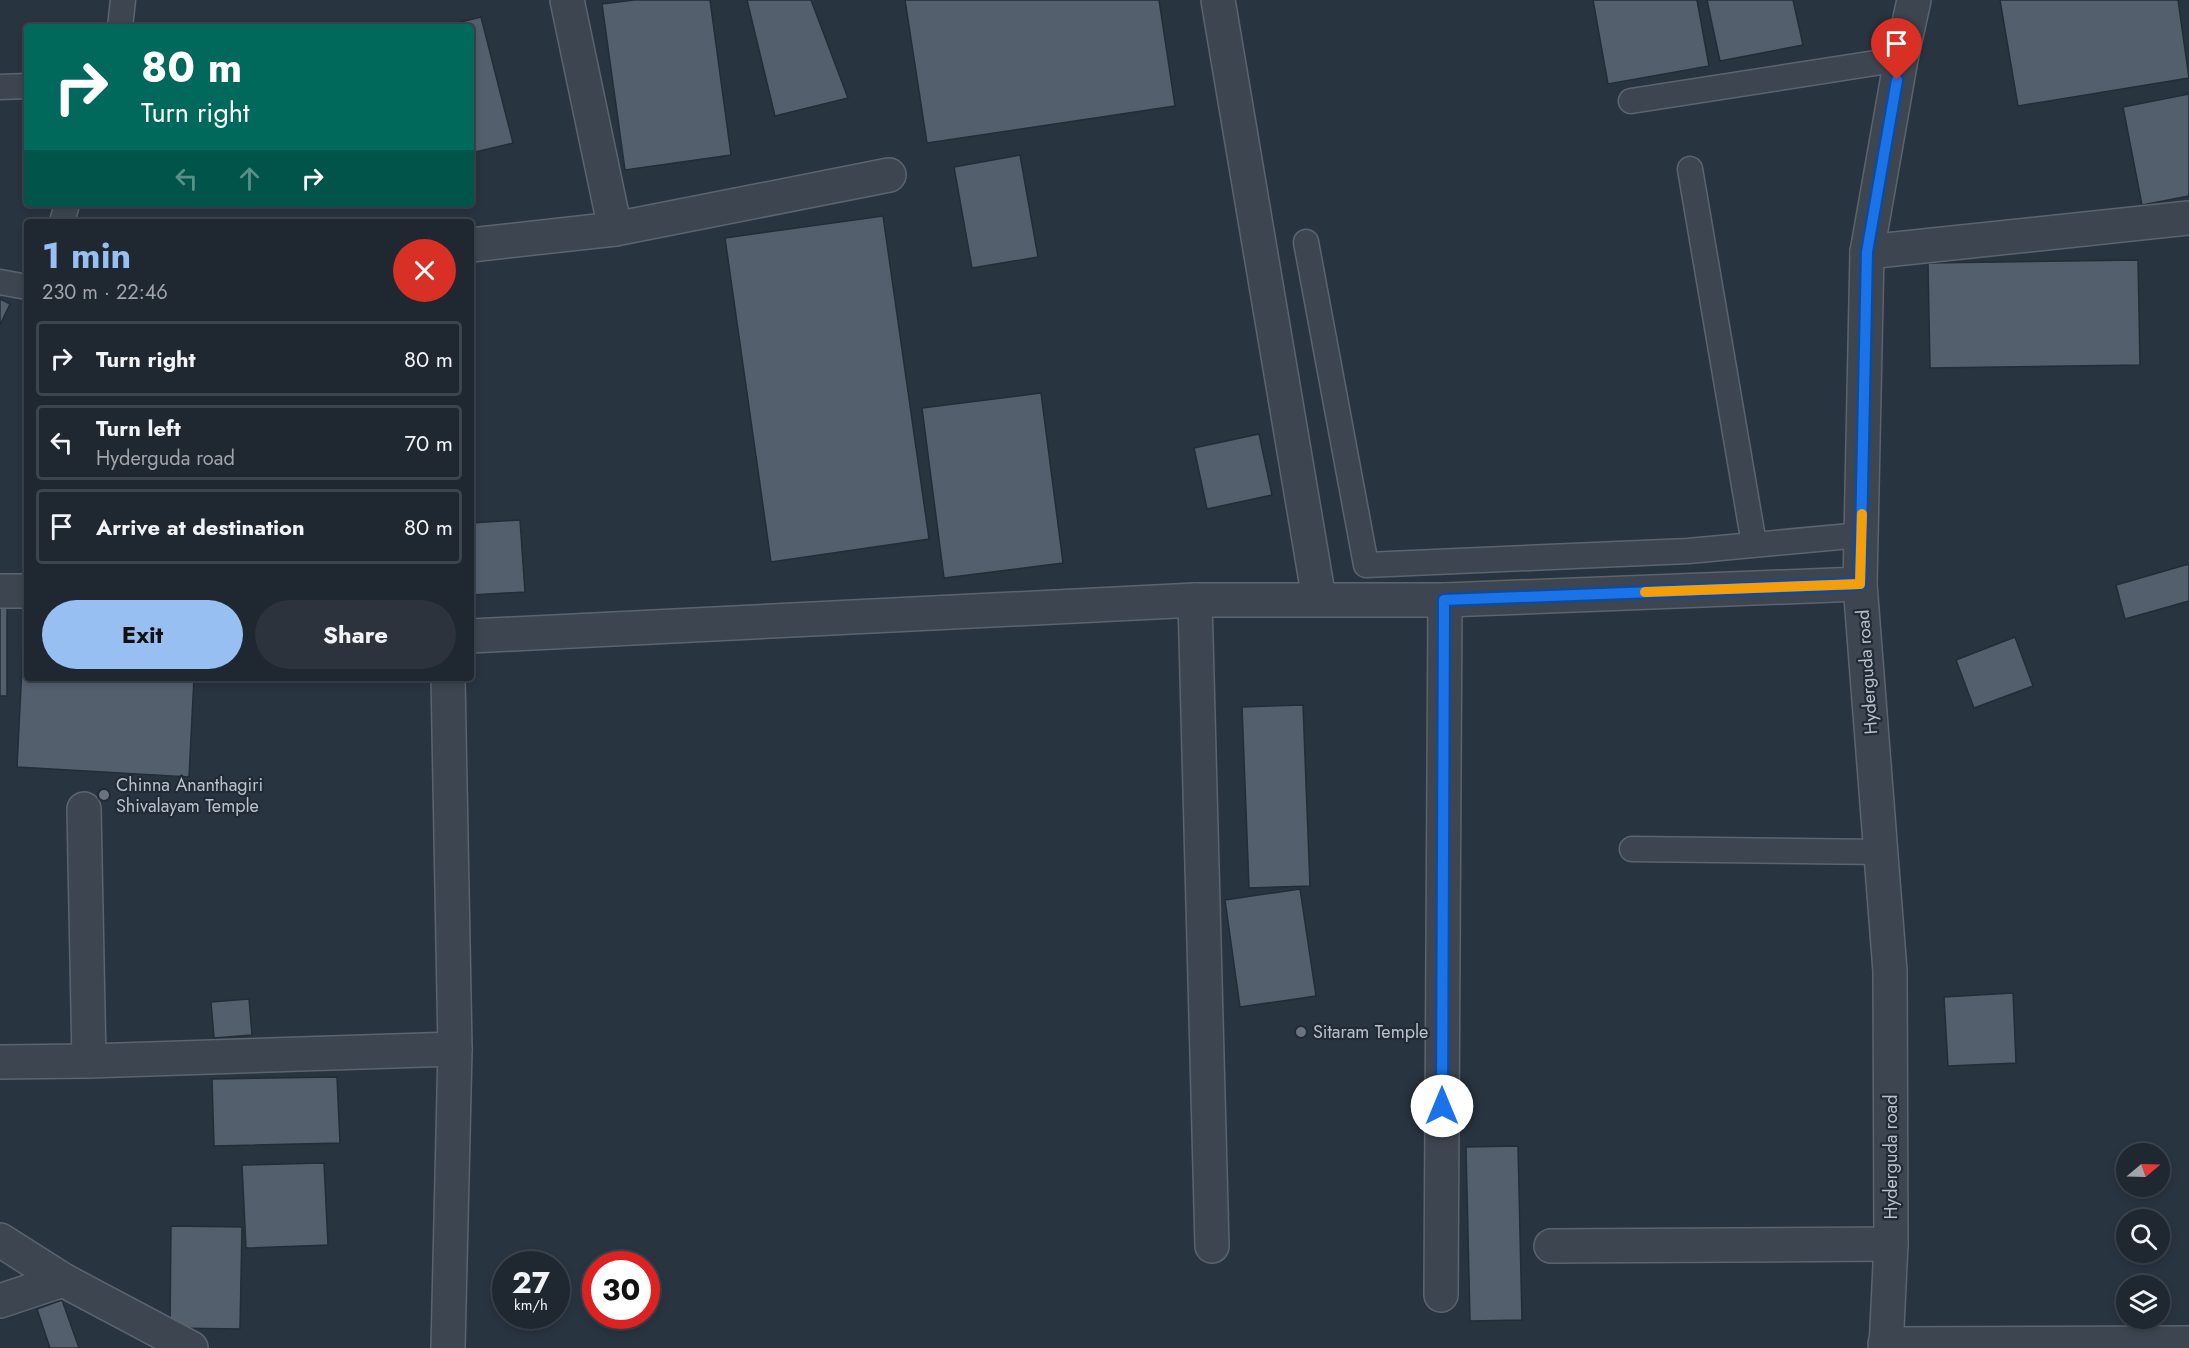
<!DOCTYPE html>
<meta charset="utf-8">
<style>
body{margin:0;font-family:Jost,sans-serif;background:#2c333d;color:#f1f3f6;height:100vh;display:flex;flex-direction:column;font-size:22px;white-space:nowrap}
*{box-sizing:border-box;margin:0}
p{font-size:20px;color:#a1a5ab}
.icon{flex:none;width:33px;height:33px;fill:none;stroke:currentColor;stroke-width:2;stroke-linecap:round;stroke-linejoin:round}
.map{position:relative;flex:1;overflow:hidden}
.details{position:absolute;left:24px;top:219px;width:450px;height:462px;display:flex;flex-direction:column;background:#1f2731;border-radius:6px;box-shadow:0 3px 9px #0003,0 0 0 2px #3c444d}
.details>*{flex:none}
.banner{position:absolute;left:24px;top:24px;width:450px;height:183px;border-radius:6px;box-shadow:0 3px 9px #0003,0 0 0 2px #3c444d;background:#00695c;color:#fff;overflow:hidden}
.needle{width:39px;rotate:71deg}
.controls{position:absolute;left:2116px;top:1143px;display:grid;gap:12px}
.controls a{display:grid;place-items:center;width:54px;height:54px;border-radius:50%;background:#1f2731;box-shadow:0 3px 9px #0003,0 0 0 2px #3c444d;font-size:30px}
.speed{position:absolute;left:492px;top:1251px;display:flex;gap:12px;font-size:30px;font-weight:700;text-align:center}
.speed>*{display:grid;place-content:center;width:78px;height:78px;border-radius:50%;background:#1f2731;box-shadow:0 3px 9px #0003,0 0 0 2px #3c444d;line-height:1}
.speed small{font-size:15px;font-weight:400}
.speed .limit{border:9px solid #d22;background:#fff;color:#111}
.pin{position:absolute;display:grid;place-items:center;width:51px;height:51px;color:#fff;margin:-62px -26px;border-radius:50% 50% 50% 0;rotate:-45deg;box-shadow:0 0 6px #0007}
.pin .icon{rotate:45deg}
.me{position:absolute;width:66px;margin:-33px;rotate:0deg;stroke-linejoin:round;filter:drop-shadow(0 0 4px #0008)}
.turn{display:flex;align-items:center;gap:21px;height:126px;padding:0 18px;font-size:27px}
.turn .icon{width:78px;height:78px;stroke-width:2.5}
.turn b{display:block;font-size:42px;line-height:51px}
.lanes{display:flex;align-items:center;height:57px;padding:0 18px;background:#0003;justify-content:center;gap:30px;direction:ltr}
.lanes .off{opacity:.35}
.round{display:grid;place-items:center;flex:none;width:63px;height:63px;border-radius:32px;background:#2c333d}
.headline{display:flex;align-items:center;justify-content:space-between;height:102px;padding:0 18px}
h1{font-size:36px;font-weight:700;line-height:45px;color:#98bff1}
.action{display:flex;gap:12px;margin-top:auto;padding:12px 18px}
.action a{flex:1;height:69px;border-radius:36px;background:#98bff1;color:#111;font-size:24px;font-weight:700;line-height:69px;text-align:center}
.action a+a{background:#2c333d;color:#f1f3f6}
ul{padding:0;list-style:none}
li{display:flex;align-items:center;gap:18px;height:75px;margin:0 12px 9px;padding:0 6px;border:3px solid #3c444d;border-radius:6px}
li div{flex:1}
li b{display:block;font-size:22px}
li em{font-style:normal}
.map>svg:first-child{display:block}
</style>
<div class="map">
<svg width="2189" height="1348" viewBox="0 0 2189 1348">
<rect width="100%" height="100%" fill="#293441"/>
<g fill="#545f6e" stroke="#232d38" stroke-width="1.5">
<polygon points="634,0 710,0 731,155 625,170 602,4"/>
<polygon points="747,0 811,0 848,98 775,116"/>
<polygon points="905,0 1159,0 1175,106 927,143"/>
<polygon points="1593,0 1697,0 1709,66 1608,84"/>
<polygon points="1707,0 1793,0 1803,45 1720,61"/>
<polygon points="2000,0 2178,0 2189,78 2018,106"/>
<polygon points="481,17 513,143 471,153 471,27 441,27"/>
<polygon points="2189,94 2189,196 2142,205 2123,107"/>
<polygon points="1020,155 1038,257 972,268 954,167"/>
<polygon points="883,216 929,539 771,562 725,238"/>
<polygon points="2138,260 2140,365 1930,368 1928,263"/>
<polygon points="0,299 10,304 0,325"/>
<polygon points="1041,393 1063,563 944,578 922,408"/>
<polygon points="1259,434 1272,495 1207,509 1194,448"/>
<polygon points="520,520 525,592 471,595 471,523"/>
<polygon points="2189,564 2189,601 2125,619 2116,585"/>
<rect x="0" y="602" width="7" height="94"/>
<polygon points="2015,637 2033,686 1974,708 1956,660"/>
<polygon points="23,646 27,646 27,678 194,678 189,777 17,767"/>
<polygon points="1303,705 1310,886 1249,888 1242,707"/>
<polygon points="1300,889 1316,996 1240,1007 1225,900"/>
<polygon points="2013,993 2016,1063 1948,1066 1944,997"/>
<polygon points="249,999 252,1035 214,1038 211,1002"/>
<polygon points="337,1077 340,1143 214,1146 212,1079"/>
<polygon points="1518,1146 1522,1320 1470,1321 1466,1147"/>
<polygon points="324,1163 328,1245 246,1248 242,1165"/>
<polygon points="171,1226 242,1227 240,1329 170,1328"/>
<polygon points="62,1300 79,1348 50,1348 37,1309"/>
</g>
<g fill="none" stroke-linecap="round" stroke-linejoin="round">
<g stroke="#5b646e" stroke-width="27">
<g id="service">
<polyline points="120,27 123,0"/>
<polyline points="0,87 27,86"/>
<polyline points="1631,101 1901,59"/>
<polyline points="1690,169 1754,544"/>
<polyline points="62,222 67,204"/>
<polyline points="1306,242 1366,565 1688,551 1861,535"/>
<polyline points="0,282 27,287"/>
<polyline points="1632,849 1881,852"/>
</g>
</g>
<g stroke="#5b646e" stroke-width="36">
<g id="minor">
<polyline points="1218,0 1319,599"/>
<polyline points="615,229 889,175"/>
<polyline points="471,245 615,229 567,0"/>
<polyline points="1867,252 2189,218"/>
<polyline points="0,591 27,591"/>
<polyline points="1195,600 1212,1246"/>
<polyline points="471,636 1195,600 1445,600 1860,584"/>
<polyline points="84,809 89,1061"/>
<polyline points="0,1062 89,1061 455,1049"/>
<polyline points="0,1240 63,1280 191,1348"/>
<polyline points="1551,1246 1891,1244"/>
<polyline points="1441,1295 1445,600"/>
<polyline points="0,1301 63,1280"/>
<polyline points="448,1348 455,1049 448,678"/>
</g>
</g>
<g stroke="#5b646e" stroke-width="36">
<g id="tertiary">
<polyline points="1885,1344 2189,1343"/>
<polyline points="1886,1348 1891,1244 1890,971 1860,584 1867,252 1901,59 1914,0"/>
</g>
</g>
<use href="#service" stroke="#3d4650" stroke-width="24"/>
<use href="#minor" stroke="#3d4650" stroke-width="33"/>
<use href="#tertiary" stroke="#3d4650" stroke-width="33"/>
</g>
<g fill="none" stroke-linecap="round" stroke-linejoin="round">
<g stroke="#114b97" stroke-width="15">
<polyline id="route" points="1442,1106 1444,600 1860,584 1867,252 1897,80"/>
</g>
<use href="#route" stroke="#1a73e8" stroke-width="10"/>
<polyline stroke="#f59e0b" stroke-width="10" points="1645,592 1860,584 1862,514"/>
</g>
<g fill="#6b7280" stroke="#212b36" stroke-width="2">
<circle cx="104" cy="795" r="6"/>
<circle cx="1301" cy="1032" r="6"/>
</g>
<g text-anchor="middle" stroke-width="4.5" stroke-linejoin="round" paint-order="stroke">
<g font-size="18" fill="#bac1cb" stroke="#212b36">
<text transform="translate(1867 672) rotate(-94)" y="6">Hyderguda road</text>
<text transform="translate(1891 1157) rotate(-90)" y="6">Hyderguda road</text>
</g>
<g font-size="18" fill="#bac1cb" stroke="#212b36" text-anchor="start">
<text x="116" y="791">Chinna Ananthagiri<tspan x="116" dy="21">Shivalayam Temple</tspan></text>
<text x="1313" y="1038">Sitaram Temple</text>
</g>
</g>
</svg>
<div class="controls">
<a><svg class="needle" viewBox="-14 -14 28 28"><path d="M0-13l5 13h-10z" fill="#e53935"/><path d="M0 13l5-13h-10z" fill="#a1a5ab"/></svg></a>
<a><svg class="icon" aria-label="search" viewBox="0 0 24 24"><circle cx="10" cy="10" r="6"/><path d="M15 15l6 6"/></svg></a>
<a><svg class="icon" aria-label="layers" viewBox="0 0 24 24"><path d="M12 4l9 5-9 5-9-5zM3 14l9 5 9-5"/></svg></a>
</div>
<div class="speed"><div>27<small>km/h</small></div><div class="limit">30</div></div>
<div class="pin" style="left:1897px;top:80px;background:#d93025"><svg class="icon" aria-label="arrive" viewBox="0 0 24 24"><path d="M6 21V4h12l-3 4 3 4H6"/></svg></div>
<svg class="me" style="left:1442px;top:1106px" viewBox="-20 -20 40 40"><circle r="19" fill="#fff"/><path d="M0-13L10 11 0 6-10 11z" fill="#1a73e8"/></svg>
<div class="banner">
<div class="turn"><svg class="icon" aria-label="right" viewBox="0 0 24 24"><path d="M7 20v-9h11M14 6l5 5-5 5"/></svg><div><b>80 m</b>Turn right</div></div>
<div class="lanes"><svg class="icon off" aria-label="left" viewBox="0 0 24 24"><path d="M17 20v-9H6M10 6l-5 5 5 5"/></svg><svg class="icon off" aria-label="ahead" viewBox="0 0 24 24"><path d="M12 20V5M6 11l6-6 6 6"/></svg><svg class="icon" aria-label="right" viewBox="0 0 24 24"><path d="M7 20v-9h11M14 6l5 5-5 5"/></svg></div>
</div>
<section class="details">
<div class="headline"><div><h1>1 min</h1><p>230 m · 22:46</p></div><a class="round" style="background:#d93025;color:#fff"><svg class="icon" aria-label="close" viewBox="0 0 24 24"><path d="M6 6l12 12M18 6L6 18"/></svg></a></div>
<ul>
<li><svg class="icon" aria-label="right" viewBox="0 0 24 24"><path d="M7 20v-9h11M14 6l5 5-5 5"/></svg><div><b>Turn right</b></div><em>80 m</em></li>
<li><svg class="icon" aria-label="left" viewBox="0 0 24 24"><path d="M17 20v-9H6M10 6l-5 5 5 5"/></svg><div><b>Turn left</b><p>Hyderguda road</p></div><em>70 m</em></li>
<li><svg class="icon" aria-label="arrive" viewBox="0 0 24 24"><path d="M6 21V4h12l-3 4 3 4H6"/></svg><div><b>Arrive at destination</b></div><em>80 m</em></li>
</ul>
<div class="action"><a>Exit</a><a>Share</a></div>
</section>
</div>
